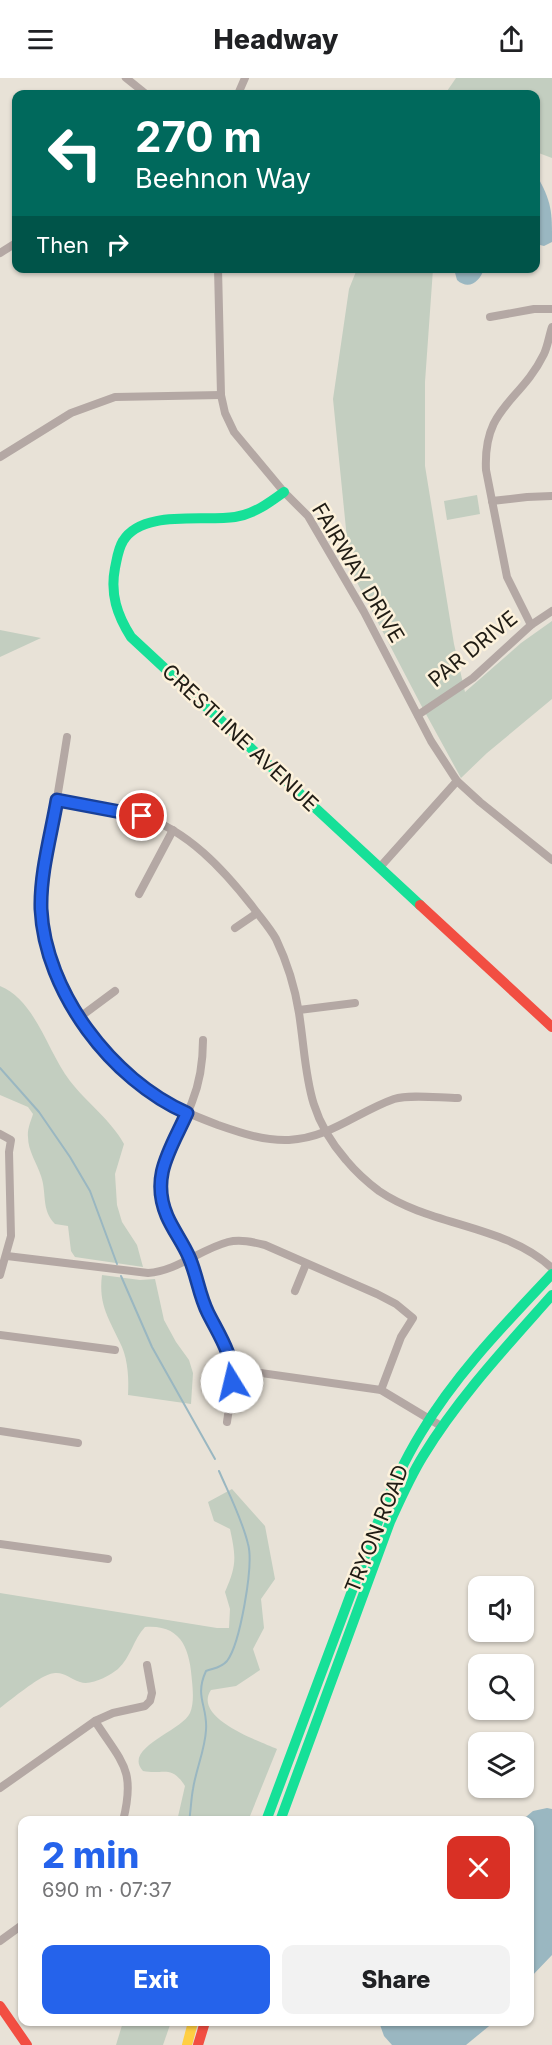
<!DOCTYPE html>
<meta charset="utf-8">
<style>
body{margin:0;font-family:Inter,sans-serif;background:#f2f2f2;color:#202124;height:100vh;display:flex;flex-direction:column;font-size:22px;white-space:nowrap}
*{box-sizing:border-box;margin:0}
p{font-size:20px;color:#757577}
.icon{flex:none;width:33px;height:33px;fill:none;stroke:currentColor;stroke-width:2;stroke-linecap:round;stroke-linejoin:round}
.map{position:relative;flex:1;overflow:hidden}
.drawer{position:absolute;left:18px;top:1738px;width:516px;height:210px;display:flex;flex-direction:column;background:#fff;border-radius:12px;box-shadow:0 2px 4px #0004}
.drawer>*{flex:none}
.guide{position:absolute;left:12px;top:12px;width:528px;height:183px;border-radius:12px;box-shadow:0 2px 4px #0004;background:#00695c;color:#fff;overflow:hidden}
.controls{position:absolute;left:468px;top:1498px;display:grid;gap:12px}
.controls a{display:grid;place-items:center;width:66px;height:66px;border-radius:12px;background:#fff;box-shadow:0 2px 4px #0004;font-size:30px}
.pin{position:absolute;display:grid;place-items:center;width:51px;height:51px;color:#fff;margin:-26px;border:3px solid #fff;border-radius:50%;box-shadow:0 2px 6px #0007}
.me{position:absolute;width:66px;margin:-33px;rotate:351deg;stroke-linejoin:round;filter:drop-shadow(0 0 4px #0008)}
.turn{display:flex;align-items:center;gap:21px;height:126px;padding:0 24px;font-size:27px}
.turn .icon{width:78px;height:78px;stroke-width:2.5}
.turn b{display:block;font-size:42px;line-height:51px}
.then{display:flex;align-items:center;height:57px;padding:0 24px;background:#0003;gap:12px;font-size:22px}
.round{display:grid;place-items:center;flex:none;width:63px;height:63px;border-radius:12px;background:#f2f2f2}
.headline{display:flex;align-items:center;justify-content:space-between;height:102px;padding:0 24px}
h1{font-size:36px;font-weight:800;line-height:45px;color:#2563eb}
.cta{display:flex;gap:12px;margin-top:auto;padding:12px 24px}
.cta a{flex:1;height:69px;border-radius:12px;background:#2563eb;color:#fff;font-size:24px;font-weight:800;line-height:69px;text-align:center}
.cta a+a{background:#f2f2f2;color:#202124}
header{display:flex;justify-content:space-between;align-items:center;height:78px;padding:0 24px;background:#fff;font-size:27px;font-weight:800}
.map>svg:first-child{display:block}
</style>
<header><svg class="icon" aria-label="menu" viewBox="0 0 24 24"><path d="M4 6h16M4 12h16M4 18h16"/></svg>Headway<svg class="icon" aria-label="share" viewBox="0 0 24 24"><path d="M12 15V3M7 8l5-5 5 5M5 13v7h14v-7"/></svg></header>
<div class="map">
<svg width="552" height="1967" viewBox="0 0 552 1967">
<rect width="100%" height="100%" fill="#e8e2d7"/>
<g fill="#c3cec0">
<polygon points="456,0 552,0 552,80 536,74 536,16 445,16"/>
<polygon points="357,191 433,191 425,304 425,388 454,566 465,614 521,565 552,543 552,621 487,675 461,700 421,627 350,491 333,321 349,211"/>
<polygon points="477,417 480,436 447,442 444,423"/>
<polygon points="0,552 41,560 0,579"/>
<path d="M0,908c36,15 47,65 70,95 17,22 41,39 54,63l-9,30 2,31 5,17 15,23 6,22 -68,-10 -4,-6 -3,-25 -13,-2c-14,-14 -8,-31 -14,-48 -4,-13 -13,-25 -13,-39 -1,-8 3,-16 5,-23l-5,-7 -28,-12z"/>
<path d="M102,1197l38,5 15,-1 9,41 12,22 13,18 4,13 -2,31 -63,-9c1,-15 0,-34 -6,-48 -12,-27 -24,-41 -20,-72z"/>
<path d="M232,1411l33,37 10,53 -14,20 3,29 -11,21 7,21 -24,16 -25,4c-19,28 48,51 66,59l-29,72h-71l8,-35c-14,-22 -21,-11 -42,-15 -21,-23 39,-40 47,-58 4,-9 3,-22 2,-32 -2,-31 -10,-57 -47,-54 -12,13 -14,30 -27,42 -9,7 -27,17 -38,13 -12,-4 -17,-12 -30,-8 -13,4 -38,25 -50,34v-115l217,35h12l1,-19 -5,-17c12,-27 11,-35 5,-63l-16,-8 -6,-19z"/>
<polygon points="123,1944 171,1944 163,1967 116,1967"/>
</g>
<g fill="#9ab7c1">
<path d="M536,96c16,28 16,37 16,68l-8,4 -8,-2z"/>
<path d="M454,191v-1l30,1c-4,12 -15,22 -27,11z"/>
<polygon points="547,1730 552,1731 552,1877 530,1900 530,1743 521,1743 533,1733"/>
<polygon points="379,1944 494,1944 466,1967 392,1967 384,1958"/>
</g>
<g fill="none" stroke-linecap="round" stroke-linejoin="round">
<g stroke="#9ab7c1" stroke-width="2">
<polyline points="0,990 39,1034 70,1079 90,1113 117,1186"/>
<polyline points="121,1198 152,1269 215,1381"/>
<path d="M189,1743c2,-11 2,-22 4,-32 3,-20 12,-39 13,-59 2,-24 -12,-33 0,-59 8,-3 15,-3 21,-10 13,-17 27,-96 21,-117 -6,-25 -19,-50 -29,-73"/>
</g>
<g stroke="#b4a8a4" stroke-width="8">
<polyline points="126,0 146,16"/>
<polyline points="238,16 245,0"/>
<polyline points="274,16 290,16"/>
<polyline points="0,175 16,165"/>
<polyline points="218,190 221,317 225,335 234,354 284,414 308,438 364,534 431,663 457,703 480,724 552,782"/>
<polyline points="490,239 534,231 552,231"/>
<polyline points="0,379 71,335 115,319 221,317"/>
<polyline points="492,423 527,419 552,418"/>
<path d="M531,547l-24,-48 -21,-107c-3,-64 34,-67 58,-116 4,-9 5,-18 8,-27"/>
<polyline points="418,637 473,600 531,547 552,533"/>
<path d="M67,659c-5,33 -11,66 -16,99 -4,24 -11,48 -10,72 3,63 52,145 103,181 23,16 48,26 74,36 23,8 46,16 71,15 41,-2 68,-28 105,-41 16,-5 46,-1 64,-1"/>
<path d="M57,722c28,5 58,8 85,16 46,15 81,53 110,90 8,11 18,22 24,33 11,23 19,49 23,74 9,59 5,99 47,147 10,12 21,22 33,31 53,36 125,33 173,77"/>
<polyline points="381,788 457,703"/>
<polyline points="139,816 173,752"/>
<polyline points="235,850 257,835"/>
<polyline points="299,932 355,925"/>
<polyline points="80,939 115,913"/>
<path d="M203,962c0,21 -3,42 -11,62 -10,29 -35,58 -32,89 2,25 20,44 29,67 6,14 8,29 13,43 10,23 26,43 31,67 2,16 -4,38 -6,54"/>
<polyline points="0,1056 11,1062 9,1074 11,1158 0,1197"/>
<path d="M7,1178l141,17c29,-2 53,-24 80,-31 12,-3 25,0 37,3l112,49 19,10 17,14 -12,19 -20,53"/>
<polyline points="295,1213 306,1186"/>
<polyline points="0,1257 115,1272"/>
<polyline points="233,1291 381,1312 441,1348"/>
<polyline points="0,1353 78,1365"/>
<polyline points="0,1466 108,1481"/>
<path d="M95,1643c27,42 41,48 28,100"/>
<polyline points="0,1710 95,1643 113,1635 145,1628 150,1623 152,1615 147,1587"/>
<polyline points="0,1863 22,1847"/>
</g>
<g stroke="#16e098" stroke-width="10">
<path d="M284,414c-15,11 -30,22 -49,25 -31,5 -93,-8 -112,24 -5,8 -6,18 -8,27 -5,26 2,47 16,69l289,268"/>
<path d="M266,1743l108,-289c13,-34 28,-68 47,-99 35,-59 84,-109 131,-159"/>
<path d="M280,1743l110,-299c10,-22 20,-45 33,-66 36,-59 83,-109 129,-161"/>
</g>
<polyline stroke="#ffcf43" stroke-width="10" points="187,1967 193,1944"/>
<g stroke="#f24e42" stroke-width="10">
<polyline points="420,827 552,949"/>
<polyline points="0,1928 27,1967"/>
<polyline points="198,1967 205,1944"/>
</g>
</g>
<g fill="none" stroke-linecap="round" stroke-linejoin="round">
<g stroke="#184099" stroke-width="15">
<path id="route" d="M142,738l-85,-16c-6,35 -17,73 -16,109 4,83 71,171 146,204 -16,36 -37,63 -20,103 6,14 16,27 22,41 8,18 10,38 19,56 11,22 26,43 24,69"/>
</g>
<use href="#route" stroke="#2563eb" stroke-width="10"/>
</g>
<g text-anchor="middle" stroke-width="5" stroke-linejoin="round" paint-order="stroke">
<g font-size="21" fill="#201c14" stroke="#fdf2dc">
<text transform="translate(358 495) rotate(59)" y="7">FAIRWAY DRIVE</text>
<text transform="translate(473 571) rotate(-39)" y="7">PAR DRIVE</text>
<text transform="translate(240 660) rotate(43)" y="7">CRESTLINE AVENUE</text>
<text transform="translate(377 1451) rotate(-68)" y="7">TRYON ROAD</text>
</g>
</g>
</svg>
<div class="controls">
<a><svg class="icon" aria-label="sound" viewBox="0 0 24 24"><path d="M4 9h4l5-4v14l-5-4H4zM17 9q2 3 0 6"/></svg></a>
<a><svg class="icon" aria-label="search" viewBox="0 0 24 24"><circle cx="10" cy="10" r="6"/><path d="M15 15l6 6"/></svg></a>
<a><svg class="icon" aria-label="layers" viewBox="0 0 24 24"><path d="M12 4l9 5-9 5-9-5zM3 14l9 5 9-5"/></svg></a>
</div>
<div class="pin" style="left:142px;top:738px;background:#d93025"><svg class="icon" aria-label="arrive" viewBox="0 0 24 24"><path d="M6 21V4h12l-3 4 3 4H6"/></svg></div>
<svg class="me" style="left:232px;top:1304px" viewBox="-20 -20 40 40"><circle r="19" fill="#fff"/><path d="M0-13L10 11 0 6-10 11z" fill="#2563eb"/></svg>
<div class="guide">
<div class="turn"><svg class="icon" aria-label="left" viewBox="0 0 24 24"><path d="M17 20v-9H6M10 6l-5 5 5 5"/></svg><div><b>270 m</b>Beehnon Way</div></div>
<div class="then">Then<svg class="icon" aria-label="right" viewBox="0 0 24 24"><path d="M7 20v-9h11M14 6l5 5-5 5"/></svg></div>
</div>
<section class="drawer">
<div class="headline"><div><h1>2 min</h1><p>690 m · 07:37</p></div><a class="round" style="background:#d93025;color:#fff"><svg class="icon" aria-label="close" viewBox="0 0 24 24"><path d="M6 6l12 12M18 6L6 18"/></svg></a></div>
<div class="cta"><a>Exit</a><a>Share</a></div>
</section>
</div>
